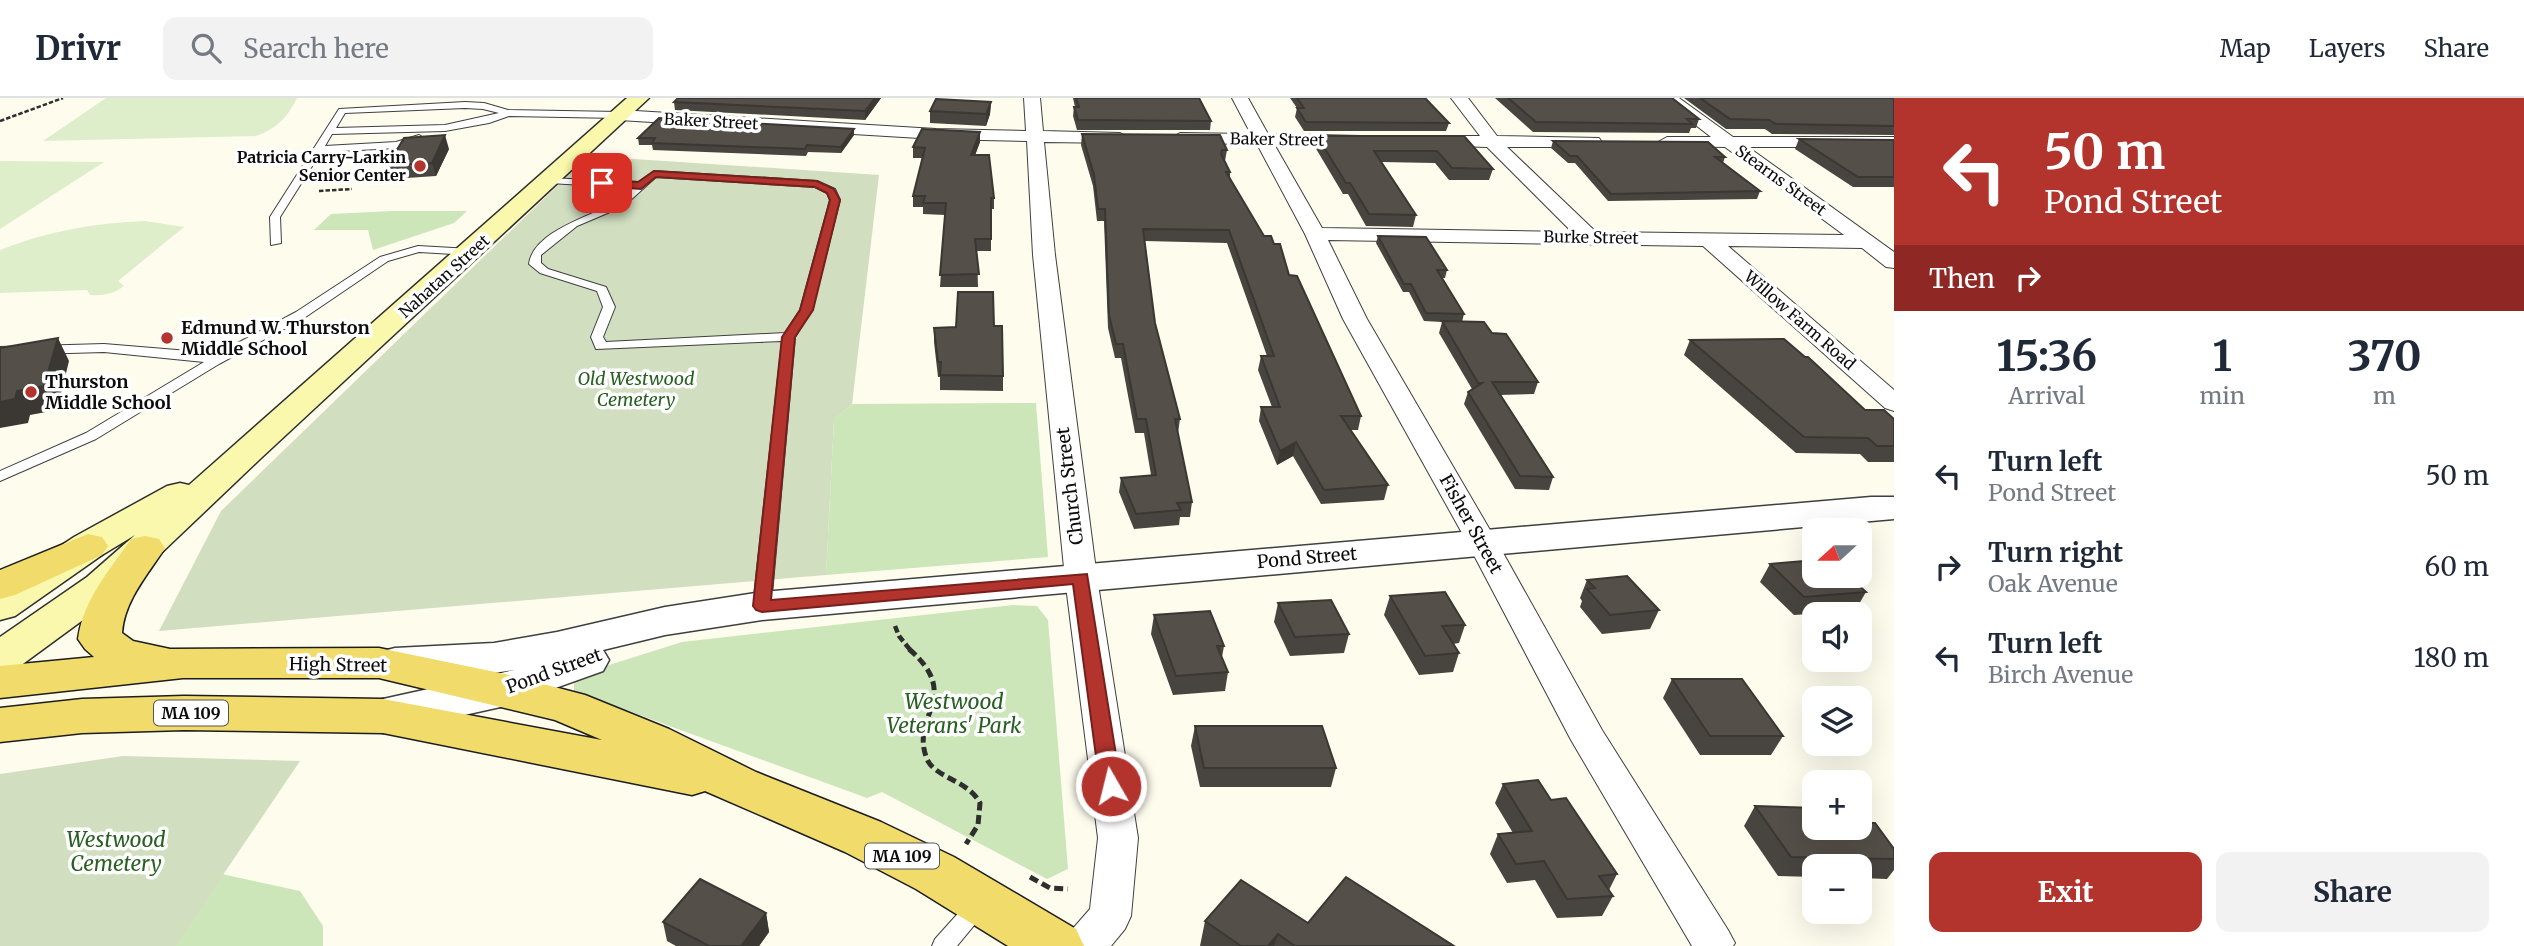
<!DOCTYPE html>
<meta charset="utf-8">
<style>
body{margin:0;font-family:Merriweather,serif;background:#f2f2f3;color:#1f2937;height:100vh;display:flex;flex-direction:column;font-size:26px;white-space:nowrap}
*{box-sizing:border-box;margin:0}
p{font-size:23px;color:#747a83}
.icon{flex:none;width:38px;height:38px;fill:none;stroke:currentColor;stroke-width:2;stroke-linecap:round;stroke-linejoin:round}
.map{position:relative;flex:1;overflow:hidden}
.drawer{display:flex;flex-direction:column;background:#fff;width:630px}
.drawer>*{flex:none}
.hud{background:#b3332d;color:#fff;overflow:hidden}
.needle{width:46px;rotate:249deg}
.controls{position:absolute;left:1802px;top:420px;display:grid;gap:14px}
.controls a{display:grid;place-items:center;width:70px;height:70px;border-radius:14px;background:#fff;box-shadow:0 7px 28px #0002;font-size:35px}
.pin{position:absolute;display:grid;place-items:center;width:60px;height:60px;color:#fff;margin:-30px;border-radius:14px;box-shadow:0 4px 10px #0006}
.me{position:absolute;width:77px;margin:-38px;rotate:352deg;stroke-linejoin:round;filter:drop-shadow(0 0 5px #0008)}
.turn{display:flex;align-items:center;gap:24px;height:147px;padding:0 35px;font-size:32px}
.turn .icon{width:91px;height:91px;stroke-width:2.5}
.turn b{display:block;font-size:49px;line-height:60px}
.then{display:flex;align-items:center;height:66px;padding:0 35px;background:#0003;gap:14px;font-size:26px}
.eta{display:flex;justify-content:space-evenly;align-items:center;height:119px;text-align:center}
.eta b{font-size:42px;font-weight:700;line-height:49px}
.primary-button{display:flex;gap:14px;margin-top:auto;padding:14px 35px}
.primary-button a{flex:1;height:80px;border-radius:14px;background:#b3332d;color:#fff;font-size:28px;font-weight:700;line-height:80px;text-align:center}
.primary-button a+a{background:#f2f2f3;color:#1f2937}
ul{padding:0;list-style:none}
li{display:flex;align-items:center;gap:21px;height:91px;padding:0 35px}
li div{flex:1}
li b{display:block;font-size:26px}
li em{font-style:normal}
header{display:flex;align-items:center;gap:42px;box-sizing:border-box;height:98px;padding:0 35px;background:#fff;border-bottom:2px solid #e0e1e3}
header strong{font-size:33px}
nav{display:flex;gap:38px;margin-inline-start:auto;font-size:24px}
.search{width:490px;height:63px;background:#f2f2f3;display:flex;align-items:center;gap:18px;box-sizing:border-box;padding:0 24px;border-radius:14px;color:#747a83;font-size:26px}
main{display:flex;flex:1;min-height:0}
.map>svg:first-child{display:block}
</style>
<header>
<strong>Drivr</strong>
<div class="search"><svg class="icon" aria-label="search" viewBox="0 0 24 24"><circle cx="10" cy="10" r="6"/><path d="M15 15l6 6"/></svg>Search here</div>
<nav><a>Map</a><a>Layers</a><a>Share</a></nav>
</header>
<main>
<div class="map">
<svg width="1894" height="848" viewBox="0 0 1894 848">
<rect width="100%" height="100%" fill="#fefced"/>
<g fill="#cce6b9">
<polygon points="392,113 467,113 454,125 373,152 368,132 314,132 331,116"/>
<polygon points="1036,305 1048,459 826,477 834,322 852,306"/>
<polygon points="1013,507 1037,508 1048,522 1068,771 1047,781 882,694 867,700 574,593 574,578 682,544"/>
<polygon points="217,775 300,793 323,828 323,848 0,848 0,829"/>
</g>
<g fill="#d1dec0">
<polygon points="588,58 879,77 852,306 834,322 826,477 159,533 221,413"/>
<polygon points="123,658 300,663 175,848 0,848 0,676"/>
</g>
<g fill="#deeeca">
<path d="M106,0h191c-9,19 -21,31 -41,38l-213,5z"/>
<polygon points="0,63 104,64 0,131"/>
<path d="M145,123l39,6 -66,54 6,5c-10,8 -22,10 -34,9l-3,-5 -87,3v-43c47,-19 95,-27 145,-29z"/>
</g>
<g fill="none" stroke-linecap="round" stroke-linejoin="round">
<g stroke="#3f3f3f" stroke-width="2">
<g id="service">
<path d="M465,4l19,1 24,7 111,2 4,3 -4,3 -110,-2 -20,7 -44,8 -113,3 -7,12 71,-4 23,-7 5,3 -27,10 -76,4 -41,65 1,26 -10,2 -1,-28 69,-108zM465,10l18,1 16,4 -54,12 -109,3 9,-15z"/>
<path d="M654,73l163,10 18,8 5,11 -28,110 -17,27 -24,269 -9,6 -9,-6 29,-265 -186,8 -5,-12 12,-30 -6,-16 -57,-18 -11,-9c4,-33 63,-48 87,-62 6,-4 11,-10 17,-14l-83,-5 -5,-3 1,-2 93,4zM656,79l159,10 12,6 3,7 -30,110 -15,23 -179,9 -3,-5 12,-30 -9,-20 -58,-18 -7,-6v-8l36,-29 47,-20z"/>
<polygon points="418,148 471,151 477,154 471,157 419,154 388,163 304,220 219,266 96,341 0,383 0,373 86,335 204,264 104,254 0,257 0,249 104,246 201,254 213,258 296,214 380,159"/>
<polygon points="979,799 987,801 990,808 957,848 932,848 935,841 971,801"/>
</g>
</g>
<g stroke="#3f3f3f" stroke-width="2">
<g id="minor">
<polygon points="1024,0 1040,0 1043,33 1120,35 1129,40 1120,45 1044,44 1055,157 1097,480 1138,740 1131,818 1125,831 1111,848 1062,848 1069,835 1090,811 1098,740 1065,480 1033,157 1027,43 936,41 619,22 611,17 619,12 936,31 1026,33"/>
<polygon points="1232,0 1248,0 1268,36 1361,38 1364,42 1361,46 1355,47 1274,46 1322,130 1572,134 1487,49 1423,47 1420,43 1423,39 1429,38 1480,38 1451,0 1468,0 1497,38 1599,40 1602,44 1593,49 1507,49 1596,134 1844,137 1725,49 1661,48 1658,44 1667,39 1711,39 1661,0 1679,0 1733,39 1894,39 1894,49 1748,49 1894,154 1894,170 1886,169 1862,150 1728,148 1894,292 1894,313 1885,310 1703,148 1328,142 1367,221 1497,444 1602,632 1728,832 1735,845 1733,848 1692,848 1571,642 1467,444 1343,221 1305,136 1257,46 1180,45 1171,40 1180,35 1251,36"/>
</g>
</g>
<g stroke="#3f3f3f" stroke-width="3">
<polygon id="tertiary" points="1871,399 1894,399 1894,421 762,522 665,537 603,552 609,562 603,573 505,608 383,635 367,630 360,618 367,606 383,601 514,572 494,575 395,580 379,576 373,565 379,554 395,550 494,545 557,534 665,509 762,494"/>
</g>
<g stroke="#2e2e2e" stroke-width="3">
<polygon id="secondary" points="627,0 649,0 260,361 117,497 16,571 0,575 0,539 87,479 135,437 102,457 15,518 0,522 0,488 74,439 167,388 180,385 189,387"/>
</g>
<g stroke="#1d1d1d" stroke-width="3">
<g id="primary">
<polygon points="88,436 102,439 108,448 102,457 15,497 0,501 0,472"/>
<path d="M145,438l14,3 6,9c-17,26 -41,53 -43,85l11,8 37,8 209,-1 126,26 80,21 84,34 87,43 125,50 73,35 122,72 8,17h-76l-92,-57 -71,-37 -140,-61 -13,4 -309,-62 -199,-3 -102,3 -82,9v-34l82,-9 102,-3 199,3 219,41 -47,-20 -176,-42h-196l-183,20v-32l94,-9 -9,-8 -7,-10c5,-39 31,-68 53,-100z"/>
</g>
</g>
<g stroke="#2e2e2e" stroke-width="2.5" stroke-dasharray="4.5 2" stroke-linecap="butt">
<polyline points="0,23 63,0"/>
<polyline points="319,93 352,91"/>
</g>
<polyline stroke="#2e2e2e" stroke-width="4.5" stroke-dasharray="7 3.5" stroke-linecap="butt" points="895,528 899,538 911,553"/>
<g stroke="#2e2e2e" stroke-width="5" stroke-dasharray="9 4.5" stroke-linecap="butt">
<path d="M909,551c55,48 0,66 18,110 8,19 41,21 53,44l-2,22 -12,19"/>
<polyline points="1030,779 1050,790 1068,791"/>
</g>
<use href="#service" fill="#fff" fill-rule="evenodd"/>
<use href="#minor" fill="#fff" fill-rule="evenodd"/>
<use href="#tertiary" fill="#fff" fill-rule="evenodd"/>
<use href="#secondary" fill="#faf8ac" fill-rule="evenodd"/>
<use href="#primary" fill="#f0db6b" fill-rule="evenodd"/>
</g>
<g fill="#48443f">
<polygon points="881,0 865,22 675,12 674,4"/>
<polygon points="1073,0 1199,0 1211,23 1210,32 1077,32 1073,18 1074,9 1075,9"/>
<polygon points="1290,0 1425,0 1449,25 1446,33 1304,33 1295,19 1297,10"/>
<polygon points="1495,0 1672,0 1699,21 1696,30 1691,30 1689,35 1533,34"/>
<polygon points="1684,0 1892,0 1894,1 1894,37 1772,36 1765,31 1726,31"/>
<polygon points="991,4 990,16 986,28 930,25 930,13"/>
<polygon points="1082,36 1227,52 1225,63 1230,74 1230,80 1264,138 1274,146 1361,318 1358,332 1350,332 1388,387 1384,402 1321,406 1293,358 1277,367 1259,323 1261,309 1272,309 1258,272 1261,258 1267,258 1227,145 1145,143 1155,225 1180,321 1178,335 1192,404 1190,419 1180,419 1179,427 1134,431 1119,394 1121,380 1151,377 1144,335 1135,335 1121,260 1115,260 1108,230 1104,123 1097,123 1093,88 1081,47"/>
<polygon points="854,37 841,55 808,54 806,58 653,52 652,47 639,47 638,40"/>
<polygon points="1317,38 1464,38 1493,71 1489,82 1449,82 1435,65 1381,64 1416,117 1413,129 1366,128 1348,96 1343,96 1315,49"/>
<polygon points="1799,41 1894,42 1894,89 1853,89 1795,51"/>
<polygon points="1553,43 1725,59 1723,65 1760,93 1757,101 1608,103 1575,65 1568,65 1551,50"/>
<polygon points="980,44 975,57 994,100 994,111 991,111 991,153 977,153 978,189 940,189 945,117 923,116 923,109 913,109 913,98 923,60 913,60 913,49"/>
<polygon points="449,51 436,78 392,81 388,67"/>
<polygon points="1378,138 1447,172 1445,180 1442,180 1464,216 1462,224 1492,235 1538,284 1534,296 1499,297 1553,379 1549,392 1515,391 1464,306 1468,294 1472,291 1439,235 1442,224 1424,223 1409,194 1403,194 1376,145"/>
<polygon points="994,228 1003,278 1003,293 940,292 940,279 938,279 934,244 934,230"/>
<polygon points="1690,242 1805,259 1865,312 1894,321 1894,364 1868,364 1860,356 1796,355 1684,257"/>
<polygon points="1770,466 1866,494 1855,513 1794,517 1760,484"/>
<polygon points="1587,482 1659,512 1650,531 1602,536 1580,509 1582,503 1580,500"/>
<polygon points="1390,498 1465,527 1459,545 1453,546 1459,555 1453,574 1419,577 1384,517"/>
<polygon points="1278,505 1349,536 1344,555 1290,558 1274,524"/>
<polygon points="1154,517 1224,548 1222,559 1228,574 1225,593 1173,597 1151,536"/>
<polygon points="1672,581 1783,638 1771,657 1700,657 1663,600"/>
<polygon points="1195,628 1336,670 1331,689 1200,689 1191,648"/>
<polygon points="1503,686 1551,702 1617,776 1609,792 1613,798 1602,818 1557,820 1535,782 1507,785 1490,756 1498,736 1513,735 1495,705"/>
<polygon points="1755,708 1815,730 1894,751 1894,772 1887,781 1860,780 1860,768 1815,768 1815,779 1778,778 1744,728"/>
<polygon points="766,815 769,834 759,848 676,848 667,843 663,824"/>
<polygon points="1205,823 1308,825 1454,848 1200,848"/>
</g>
<g fill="#3b3733">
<polygon points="875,0 881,0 865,22 865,13"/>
<polygon points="991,4 990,16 986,28 986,16"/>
<polygon points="854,31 854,37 841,55 841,49"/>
<polygon points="980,34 980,44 971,68 971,57"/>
<polygon points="445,37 449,51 436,78 432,65"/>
<polygon points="58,240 69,263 57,312 30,317 28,325 0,330 0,304 17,293"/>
<polygon points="1296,344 1293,358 1277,367 1280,353"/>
<polygon points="766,815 769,834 759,848 741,848"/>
<polygon points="1278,836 1274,848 1268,848"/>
</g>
<g fill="#544f49" stroke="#3b3733" stroke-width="2">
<polygon points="678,0 875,0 865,13 674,4"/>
<polygon points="1076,0 1199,0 1211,23 1078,22 1074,9 1079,9"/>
<polygon points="1297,0 1425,0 1449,25 1306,24 1297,10 1304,10"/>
<polygon points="1508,0 1672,0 1699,21 1687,21 1692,26 1536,24"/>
<polygon points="1700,0 1892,0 1894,1 1894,28 1776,26 1769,22 1730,21"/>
<polygon points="936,1 991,4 986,16 930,13"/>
<polygon points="659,20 854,31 841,49 807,47 805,51 652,45 655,40 638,40"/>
<polygon points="922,31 980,34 971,57 989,57 994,100 991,100 991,141 975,141 979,176 940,177 946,105 923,105 925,98 913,98 925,50 913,49"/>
<polygon points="1082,36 1220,37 1227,52 1222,52 1221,56 1230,74 1226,74 1264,138 1271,138 1274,146 1280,146 1289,177 1297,178 1361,318 1341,318 1388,387 1324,392 1296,344 1280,353 1261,309 1280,309 1261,258 1274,258 1229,132 1143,131 1155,225 1180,321 1175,321 1192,404 1177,405 1181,412 1136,416 1121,380 1156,377 1146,321 1137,321 1123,246 1116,246 1109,217 1105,111 1098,111 1094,77"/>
<polygon points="445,37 432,65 388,67 404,40"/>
<polygon points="1317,38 1464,38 1493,71 1452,70 1437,53 1374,53 1416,117 1369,116 1350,85 1346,85"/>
<polygon points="1799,41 1894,42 1894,79 1858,79"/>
<polygon points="1553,43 1708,44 1725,59 1715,59 1760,93 1611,96 1577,58 1570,58"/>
<polygon points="1378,138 1426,139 1447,172 1437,172 1464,216 1426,215 1411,186 1404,186"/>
<polygon points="958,194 993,194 994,228 1002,228 1003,278 940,277 941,264 938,264 934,230 956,229"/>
<polygon points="1442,223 1484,224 1492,235 1506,236 1538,284 1492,284 1553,379 1520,378 1468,294 1482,285 1478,285"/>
<polygon points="58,240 44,288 17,293 15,301 0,304 0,250"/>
<polygon points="1784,241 1805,259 1808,259 1865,312 1884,312 1894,321 1894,348 1877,348 1868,340 1804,339 1690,242"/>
<polygon points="1815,462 1815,478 1848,478 1866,494 1804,499 1770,466"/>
<polygon points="1627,478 1659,512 1610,517 1587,491 1595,490 1587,482"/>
<polygon points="1445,494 1465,527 1442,528 1459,555 1425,558 1390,498"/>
<polygon points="1331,502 1349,536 1295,539 1278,505"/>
<polygon points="1210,513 1224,548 1217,548 1228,574 1176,578 1154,517"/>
<polygon points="1672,581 1742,581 1783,638 1710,638"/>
<polygon points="1195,628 1322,628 1336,670 1204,670"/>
<polygon points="1538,682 1551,702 1566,700 1617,776 1599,778 1613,798 1567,801 1544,763 1516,766 1498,736 1532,733 1503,686"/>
<polygon points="1755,708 1815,710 1815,730 1860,730 1860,725 1875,725 1894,751 1894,761 1791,759"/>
<polygon points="1346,779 1454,848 1295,848 1278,836 1268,848 1241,848 1205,823 1241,782 1308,825"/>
<polygon points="700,781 766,815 741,848 709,848 663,824"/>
</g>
<polygon fill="#b3332d" stroke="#74211d" stroke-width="2" points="654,73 817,83 834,91 840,102 813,212 795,239 771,502 1087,476 1121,688 1118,694 1111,696 1103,694 1100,688 1073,486 762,514 756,512 753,508 782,239 800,212 830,102 827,95 815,89 656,79 641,91 602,88 597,85 602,82 638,84"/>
<g fill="#b3332d" stroke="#fff" stroke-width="2.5">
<circle cx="420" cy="68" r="7"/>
<circle cx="167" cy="240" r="7"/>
<circle cx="31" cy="294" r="7"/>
</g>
<g text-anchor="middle" stroke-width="7" stroke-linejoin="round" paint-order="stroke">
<g font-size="16" fill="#0c0c0c" stroke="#fff">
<text transform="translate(711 23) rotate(3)" y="6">Baker Street</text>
<text transform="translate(1277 41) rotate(1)" y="6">Baker Street</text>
<text transform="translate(1781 82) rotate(36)" y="6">Stearns Street</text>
<text transform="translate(1591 139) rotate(1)" y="6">Burke Street</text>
<text transform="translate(444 178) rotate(-42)" y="6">Nahatan Street</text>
<text transform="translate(1800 222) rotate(41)" y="6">Willow Farm Road</text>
</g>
<g font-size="16" font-weight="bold" fill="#0c0c0c" stroke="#fff" text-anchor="end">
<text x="406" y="65">Patricia Carry-Larkin<tspan x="406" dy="18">Senior Center</tspan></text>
</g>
<g fill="#fff" stroke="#555" stroke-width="2">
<rect x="154" y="602.5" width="74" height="25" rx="5"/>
<rect x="865" y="745.5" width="74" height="25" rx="5"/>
</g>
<g font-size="16" font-weight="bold" fill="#0c0c0c">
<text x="191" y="621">MA 109</text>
<text x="902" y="764">MA 109</text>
</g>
<g font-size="18" font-weight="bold" fill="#0c0c0c" stroke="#fff" text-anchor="start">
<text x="181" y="236">Edmund W. Thurston<tspan x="181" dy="21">Middle School</tspan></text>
<text x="45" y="290">Thurston<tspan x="45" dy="21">Middle School</tspan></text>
</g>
<g font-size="18" font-style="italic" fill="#286021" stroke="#fff">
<text x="636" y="287">Old Westwood<tspan x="636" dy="21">Cemetery</tspan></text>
</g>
<g font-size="18" fill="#0c0c0c" stroke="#fff">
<text transform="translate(1070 388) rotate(-97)" y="6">Church Street</text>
<text transform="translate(1471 426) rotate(61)" y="6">Fisher Street</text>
<text transform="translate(1307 460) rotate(-5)" y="6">Pond Street</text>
<text transform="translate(338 567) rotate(1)" y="6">High Street</text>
<text transform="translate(554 573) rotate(-20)" y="6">Pond Street</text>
</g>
<g font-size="21" font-style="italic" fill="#286021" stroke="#fff">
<text x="954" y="611">Westwood<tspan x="954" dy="24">Veterans' Park</tspan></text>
<text x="116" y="749">Westwood<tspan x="116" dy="24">Cemetery</tspan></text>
</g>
</g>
</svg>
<div class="controls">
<a><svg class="needle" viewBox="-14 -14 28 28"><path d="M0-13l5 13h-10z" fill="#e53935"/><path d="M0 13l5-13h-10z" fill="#747a83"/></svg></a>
<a><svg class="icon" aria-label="sound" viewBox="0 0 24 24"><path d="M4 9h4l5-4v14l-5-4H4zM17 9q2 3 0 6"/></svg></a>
<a><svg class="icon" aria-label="layers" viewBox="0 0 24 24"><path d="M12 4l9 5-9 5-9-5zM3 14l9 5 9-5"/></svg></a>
<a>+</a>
<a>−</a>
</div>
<div class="pin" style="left:602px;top:85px;background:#d93025"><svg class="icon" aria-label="arrive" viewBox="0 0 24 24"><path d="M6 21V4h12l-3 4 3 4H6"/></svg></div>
<svg class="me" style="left:1111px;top:688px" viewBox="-20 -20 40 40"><circle r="17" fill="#b3332d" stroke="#fff" stroke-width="3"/><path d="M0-11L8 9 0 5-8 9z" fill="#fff"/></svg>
</div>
<section class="drawer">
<div class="hud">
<div class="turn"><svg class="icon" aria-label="left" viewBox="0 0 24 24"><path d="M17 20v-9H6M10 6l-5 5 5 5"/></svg><div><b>50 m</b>Pond Street</div></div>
<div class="then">Then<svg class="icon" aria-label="right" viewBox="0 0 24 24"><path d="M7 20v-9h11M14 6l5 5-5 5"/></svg></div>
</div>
<div class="eta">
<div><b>15:36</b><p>Arrival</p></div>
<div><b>1</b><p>min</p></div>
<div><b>370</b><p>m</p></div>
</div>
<ul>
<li><svg class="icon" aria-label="left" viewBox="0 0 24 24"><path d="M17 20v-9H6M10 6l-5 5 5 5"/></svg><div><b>Turn left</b><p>Pond Street</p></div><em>50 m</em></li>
<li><svg class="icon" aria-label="right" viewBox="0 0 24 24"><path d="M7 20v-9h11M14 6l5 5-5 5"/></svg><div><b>Turn right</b><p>Oak Avenue</p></div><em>60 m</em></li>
<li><svg class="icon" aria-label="left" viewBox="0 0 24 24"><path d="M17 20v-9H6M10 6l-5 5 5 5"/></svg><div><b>Turn left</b><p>Birch Avenue</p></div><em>180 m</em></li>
</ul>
<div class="primary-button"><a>Exit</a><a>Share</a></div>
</section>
</main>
